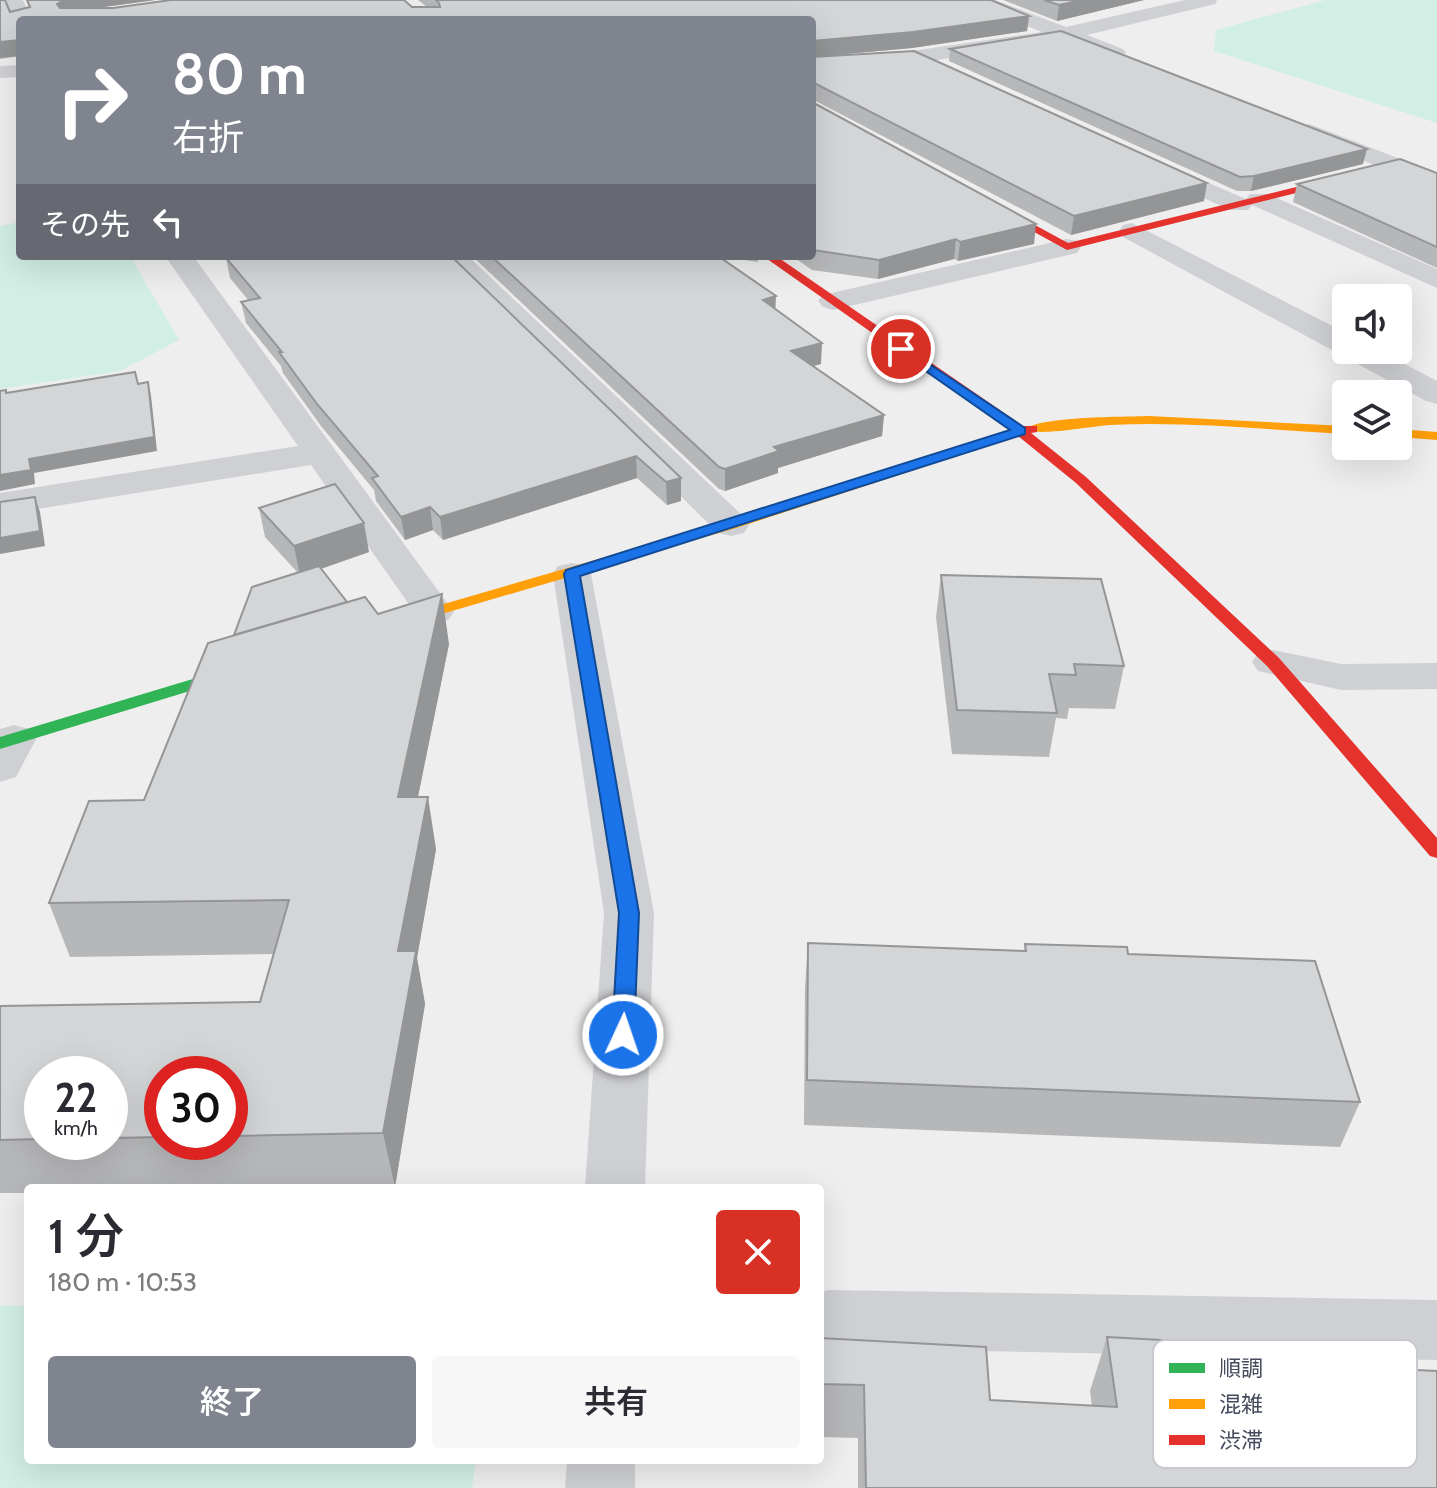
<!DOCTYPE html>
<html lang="ja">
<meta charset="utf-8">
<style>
body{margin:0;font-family:Cabin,"Noto Sans JP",sans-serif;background:#f7f7f7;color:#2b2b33;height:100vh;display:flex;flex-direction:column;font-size:30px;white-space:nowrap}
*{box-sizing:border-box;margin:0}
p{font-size:26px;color:#7c7c81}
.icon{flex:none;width:44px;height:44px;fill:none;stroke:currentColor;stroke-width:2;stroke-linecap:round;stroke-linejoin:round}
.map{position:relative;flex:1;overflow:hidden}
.details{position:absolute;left:24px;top:1184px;width:800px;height:280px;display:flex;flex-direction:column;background:#fff;border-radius:8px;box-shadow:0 8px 32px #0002}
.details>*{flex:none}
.top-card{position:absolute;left:16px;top:16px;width:800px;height:244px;border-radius:8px;box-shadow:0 8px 32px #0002;background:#80848f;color:#fff;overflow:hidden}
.tools{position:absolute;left:1332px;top:284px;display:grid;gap:16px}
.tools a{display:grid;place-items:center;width:80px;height:80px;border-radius:8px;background:#fff;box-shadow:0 8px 32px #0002;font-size:40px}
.speed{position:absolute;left:24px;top:1056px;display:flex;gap:16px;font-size:40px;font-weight:700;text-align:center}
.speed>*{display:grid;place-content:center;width:104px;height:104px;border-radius:50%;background:#fff;box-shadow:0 8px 32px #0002;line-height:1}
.speed small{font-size:20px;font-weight:400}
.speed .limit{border:12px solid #d22;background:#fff;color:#111}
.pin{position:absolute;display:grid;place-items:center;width:68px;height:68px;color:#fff;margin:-34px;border:4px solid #fff;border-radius:50%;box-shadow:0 2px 8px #0007}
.me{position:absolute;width:88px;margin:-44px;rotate:3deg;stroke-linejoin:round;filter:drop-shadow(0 0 6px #0008)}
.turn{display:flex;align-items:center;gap:28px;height:168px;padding:0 24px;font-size:36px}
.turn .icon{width:104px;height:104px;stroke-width:2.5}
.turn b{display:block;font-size:56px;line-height:68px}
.then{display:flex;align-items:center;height:76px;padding:0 24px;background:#0003;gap:16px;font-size:30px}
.round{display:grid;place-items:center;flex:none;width:84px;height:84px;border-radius:8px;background:#f7f7f7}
.summary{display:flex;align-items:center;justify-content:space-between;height:136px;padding:0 24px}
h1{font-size:48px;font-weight:600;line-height:60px}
.cta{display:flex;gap:16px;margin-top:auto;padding:16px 24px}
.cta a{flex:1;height:92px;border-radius:8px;background:#80848f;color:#fff;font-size:32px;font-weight:600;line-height:92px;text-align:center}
.cta a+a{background:#f7f7f7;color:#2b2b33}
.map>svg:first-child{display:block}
</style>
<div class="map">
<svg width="1437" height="1488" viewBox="0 0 1437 1488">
<rect width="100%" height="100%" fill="#efeeee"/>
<g fill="#d1efe5">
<polygon points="1325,0 1437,0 1437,123 1214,51 1216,30"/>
<polygon points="20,222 20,256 130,256 179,340 120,371 0,389 0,226"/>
<polygon points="0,1306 28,1306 28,1460 476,1460 472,1488 0,1488"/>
</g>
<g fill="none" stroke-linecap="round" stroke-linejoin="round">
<g fill="#cfd0d4" fill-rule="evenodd">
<polygon points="5,0 23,0 32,20 20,20 20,25 15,24"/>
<polygon points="969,0 995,0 1066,27 1185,0 1217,0 1215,4 1087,35 1123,49 1126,53 1116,59 1063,40 912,64 812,71 812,59 912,51 1042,32 971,4"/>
<polygon points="20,65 20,77 0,78 0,66"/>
<polygon points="1309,124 1437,173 1437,190 1301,136 1297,131 1301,126"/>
<polygon points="1153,159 1246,199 1250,194 1268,194 1437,269 1437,288 1252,205 1248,210 1230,210 1144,171 1141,166 1144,161"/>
<polygon points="1132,223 1346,333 1346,350 1378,350 1437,381 1437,404 1426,401 1123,237 1119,231 1123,225"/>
<polygon points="1067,239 1077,241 1081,247 1077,253 833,310 823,307 818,301 823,295"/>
<polygon points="165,256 193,256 448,604 454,612 448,620 434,624 420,620 311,465 0,515 0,493 298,446"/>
<polygon points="438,256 468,256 744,517 749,525 744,533 731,536 718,533"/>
<polygon points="572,563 586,566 591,574 654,913 645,1188 585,1188 604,913 553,574 558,566"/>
<polygon points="1273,650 1341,664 1437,663 1437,689 1341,690 1258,671 1252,662 1258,653"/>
<polygon points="14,725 29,729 36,739 16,777 0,782 0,729"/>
<polygon points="828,1290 1437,1300 1437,1360 828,1348 820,1345 820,1293"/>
<polygon points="567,1460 635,1460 635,1488 565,1488"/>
</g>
<polygon fill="#30b455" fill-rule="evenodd" points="246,663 252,664 254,668 252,672 0,749 0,737"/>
<g fill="#ff9f0a" fill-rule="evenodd">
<path d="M1149,416l197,10v8c-78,-4 -157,-13 -236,-9 -17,1 -75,12 -85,4 18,-13 99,-12 124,-13z"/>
<polygon points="1398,429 1437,432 1437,440 1398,437"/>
<polygon points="937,454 944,458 942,461 736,528 394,628 382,628 380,625 382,622 726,522"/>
</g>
<g fill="#e5322d" fill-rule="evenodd">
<polygon points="1353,173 1357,174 1357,178 1067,250 978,201 987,199 1068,243"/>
<polygon points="763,256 776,256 1023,426 1037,426 1037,432 1031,433 1086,477 1279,658 1437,838 1437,858 1430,856 1267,666 1076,483 1018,436 942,461 932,461 932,455 1010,430"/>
</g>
</g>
<g fill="#b6b7b9" fill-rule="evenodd">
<polygon points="0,0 10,12 29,7 26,0 155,0 97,8 427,7 418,0 991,0 1029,16 1027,31 912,48 812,57 812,20 20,20 20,56 0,59"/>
<polygon points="1003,0 1144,0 1057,21"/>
<polygon points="950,49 1363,164 1251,191 1237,191 949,61"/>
<polygon points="812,57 1204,201 1071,235 812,99"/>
<polygon points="812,102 1034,244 958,261 954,259 878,279 812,270 792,256 812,256"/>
<polygon points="1437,173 1437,268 1293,202 1297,184"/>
<polygon points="472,256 718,256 775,309 821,364 813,366 884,415 882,436 778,468 778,473 725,491 719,489"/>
<polygon points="718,256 758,256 758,262"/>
<polygon points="226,258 681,478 681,501 667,505 637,478 443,540 433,530 405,540 376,501 374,490 321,426 283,373 281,366 246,323 241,302 249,301 230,278"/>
<path d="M259,508l110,44 -48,17 26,33 102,42 -31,153 18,52 -19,109 8,46 -30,183 -83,1h-284v5h-28v-187l260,-4 13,-48 -203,3 -21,-54 95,-103 90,-165 64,-62 -33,-36zM42,1074h68v68h-68zM162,1074h68v68h-68z"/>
<polygon points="941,575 1124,666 1115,709 1069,708 1067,719 1056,718 1049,757 952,754 936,617"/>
<polygon points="808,943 1024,951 1025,944 1128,954 1360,1102 1340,1147 804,1125 805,988"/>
<polygon points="1107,1337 1248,1415 1328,1418 1354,1367 1437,1488 858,1488 858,1438 820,1437 820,1338 990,1400 1092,1406 1090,1391"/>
</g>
<g fill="#949596">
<polygon points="64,0 155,0 74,11 61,20 57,4"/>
<polygon points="1082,0 1144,0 1057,21 1059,5"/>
<polygon points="1029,16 1027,31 912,48 812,57 812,41"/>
<polygon points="20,40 20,56 0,58 0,42"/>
<polygon points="1367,149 1363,164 1251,191 1254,176"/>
<polygon points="1207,183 1204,201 1071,235 1074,216"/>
<polygon points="1036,224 1034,244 958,261 960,242"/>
<polygon points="956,239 954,259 878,279 879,260"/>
<polygon points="776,296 775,317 763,300"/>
<polygon points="822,343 821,364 790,372 791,351"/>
<polygon points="148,382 151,396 157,451 34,473 35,484 0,491 0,475 29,459"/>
<polygon points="884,415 882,436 778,468 778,473 725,491 725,469 774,447"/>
<polygon points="636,456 637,478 443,540 440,517"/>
<polygon points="681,478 681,501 667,505 666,482"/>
<polygon points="35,497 40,512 45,546 0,554 0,538"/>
<polygon points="430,507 433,530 405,540 401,517"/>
<polygon points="364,523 369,552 300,576 294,546"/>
<polygon points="442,594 449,644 407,850 398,797"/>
<polygon points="428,797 436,849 417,958 425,1004 395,1187 383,1133 398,951"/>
</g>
<g fill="#d4d5d7" stroke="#949596" stroke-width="2">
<polygon points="0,0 5,0 10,12 30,7 27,0 64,0 57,4 60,8 113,8 171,0 404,0 412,7 440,7 439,3 436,0 991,0 1029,16 913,32 812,41 812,20 20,20 20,40 0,42"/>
<polygon points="1044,0 1082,0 1059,5"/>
<polygon points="1061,31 1367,149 1254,176 1240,177 950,49"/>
<polygon points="914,51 1207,183 1074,216 812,82 812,57"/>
<polygon points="812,102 1036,224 960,242 956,239 879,260 813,250 812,249"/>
<polygon points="1400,159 1437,173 1437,247 1297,184"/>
<polygon points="238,256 451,256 681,478 666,482 636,456 440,517 430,507 401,517 372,478 378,476 317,404 279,352 282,352 241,302 260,298 226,258"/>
<polygon points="491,256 718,256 776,296 763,300 822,343 791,351 884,415 774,447 779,451 725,469 719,467"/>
<polygon points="135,372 138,384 148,382 154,437 29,459 31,470 0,475 0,391 6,390 6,393"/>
<polygon points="335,484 364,523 294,546 259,508"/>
<polygon points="35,497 40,531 0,538 0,502"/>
<polygon points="319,566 347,602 234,635 252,587"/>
<polygon points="941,575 1101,579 1124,666 1074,664 1076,675 1049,674 1057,713 957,710"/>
<polygon points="442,594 398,797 428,797 398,951 416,951 383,1133 230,1136 230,1074 162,1074 162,1137 110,1138 110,1074 42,1074 42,1139 0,1140 0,1006 260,1002 289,900 49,903 89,801 144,800 208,643 365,597 378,614"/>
<polygon points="808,943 1026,951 1025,944 1127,947 1128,954 1315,961 1360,1102 807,1080"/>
<polygon points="1107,1337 1233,1344 1248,1415 1369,1420 1354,1367 1437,1371 1437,1488 866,1488 864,1385 820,1384 820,1338 986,1347 990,1400 1117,1407"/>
</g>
<polygon fill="#1a73e8" stroke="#114b97" stroke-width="2" points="901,345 1025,428 1025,434 580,576 639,913 634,1035 631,1042 623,1044 615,1042 612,1035 619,913 564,574 566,570 1010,430 897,351 895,349"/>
<rect x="1153" y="1340" width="264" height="128" rx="12" fill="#fff" stroke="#c7c9ce" stroke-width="2"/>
<rect x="1169" y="1363" width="36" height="10" fill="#30b455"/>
<rect x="1169" y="1399" width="36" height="10" fill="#ff9f0a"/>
<rect x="1169" y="1435" width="36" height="10" fill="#e5322d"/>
<g font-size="22" fill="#454b5c">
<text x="1219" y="1376">順調</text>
<text x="1219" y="1412">混雑</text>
<text x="1219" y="1448">渋滞</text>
</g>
</svg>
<div class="tools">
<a><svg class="icon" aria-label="sound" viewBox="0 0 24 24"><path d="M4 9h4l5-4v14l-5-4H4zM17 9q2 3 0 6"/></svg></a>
<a><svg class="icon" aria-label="layers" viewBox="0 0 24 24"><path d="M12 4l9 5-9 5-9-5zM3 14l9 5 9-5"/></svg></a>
</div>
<div class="speed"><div>22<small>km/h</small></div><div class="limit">30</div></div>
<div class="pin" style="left:901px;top:349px;background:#d93025"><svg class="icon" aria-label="arrive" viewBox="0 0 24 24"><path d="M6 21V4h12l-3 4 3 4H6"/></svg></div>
<svg class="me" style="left:623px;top:1035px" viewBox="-20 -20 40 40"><circle r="17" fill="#1a73e8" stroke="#fff" stroke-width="3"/><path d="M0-11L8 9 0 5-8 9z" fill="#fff"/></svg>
<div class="top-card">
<div class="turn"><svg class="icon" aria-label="right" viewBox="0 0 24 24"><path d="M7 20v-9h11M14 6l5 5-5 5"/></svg><div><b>80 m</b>右折</div></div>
<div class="then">その先<svg class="icon" aria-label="left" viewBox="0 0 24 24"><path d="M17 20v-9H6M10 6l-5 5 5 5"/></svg></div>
</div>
<section class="details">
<div class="summary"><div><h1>1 分</h1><p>180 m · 10:53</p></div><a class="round" style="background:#d93025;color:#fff"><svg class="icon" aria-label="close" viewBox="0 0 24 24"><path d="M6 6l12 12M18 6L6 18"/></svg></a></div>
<div class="cta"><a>終了</a><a>共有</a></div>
</section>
</div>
